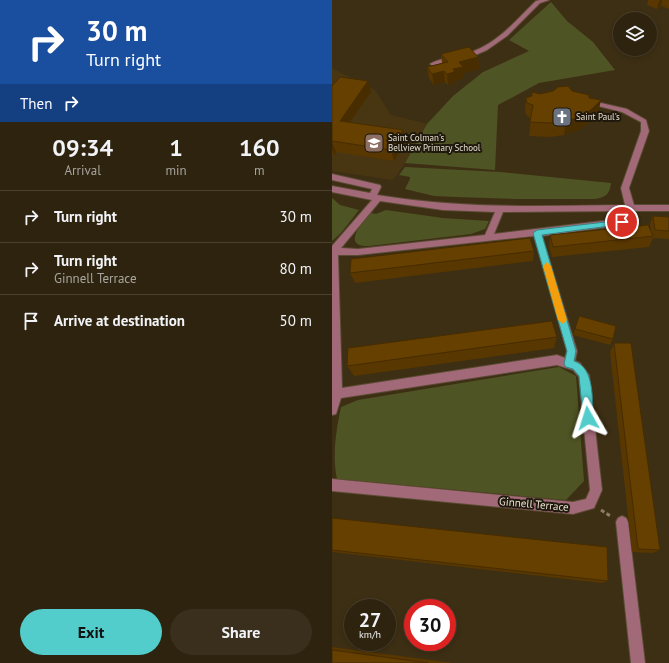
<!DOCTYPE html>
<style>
body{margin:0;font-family:"PT Sans",sans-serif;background:#3a2f1d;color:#f1f3f6;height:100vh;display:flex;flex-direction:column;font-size:15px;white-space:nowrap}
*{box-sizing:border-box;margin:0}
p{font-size:13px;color:#a7a49e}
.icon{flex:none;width:22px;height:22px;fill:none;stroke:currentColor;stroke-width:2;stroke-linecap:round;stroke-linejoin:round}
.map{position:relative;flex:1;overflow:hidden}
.drawer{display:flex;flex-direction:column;background:#2e230f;width:332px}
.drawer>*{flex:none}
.hud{background:#1a4fa0;color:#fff;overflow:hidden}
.fabs{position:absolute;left:281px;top:12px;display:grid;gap:8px}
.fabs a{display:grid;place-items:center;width:44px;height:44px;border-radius:50%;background:#2e230f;box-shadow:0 2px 6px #0003,0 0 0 1px #49402f;font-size:20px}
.speed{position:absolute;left:12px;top:599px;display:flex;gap:8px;font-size:20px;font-weight:700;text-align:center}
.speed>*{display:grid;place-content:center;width:52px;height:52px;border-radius:50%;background:#2e230f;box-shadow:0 2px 6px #0003,0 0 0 1px #49402f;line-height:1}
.speed small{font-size:10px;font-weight:400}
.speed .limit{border:6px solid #d22;background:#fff;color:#111}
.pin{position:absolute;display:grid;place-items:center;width:34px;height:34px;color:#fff;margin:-17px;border:2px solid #fff;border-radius:50%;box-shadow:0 1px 4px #0007}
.me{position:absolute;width:44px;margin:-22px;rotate:354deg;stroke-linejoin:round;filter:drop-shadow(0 0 3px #0008)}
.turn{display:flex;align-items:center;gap:14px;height:84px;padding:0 20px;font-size:18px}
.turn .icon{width:52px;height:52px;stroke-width:2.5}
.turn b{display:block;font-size:28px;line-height:34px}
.then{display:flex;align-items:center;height:38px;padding:0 20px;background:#0003;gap:8px;font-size:15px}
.eta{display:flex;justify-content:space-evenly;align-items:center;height:68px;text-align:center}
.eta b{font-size:24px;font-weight:700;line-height:28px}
.action{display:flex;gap:8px;margin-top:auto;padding:8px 20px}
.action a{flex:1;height:46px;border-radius:24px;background:#52cdcc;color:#111;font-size:16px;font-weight:700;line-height:46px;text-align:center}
.action a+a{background:#3a2f1d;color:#f1f3f6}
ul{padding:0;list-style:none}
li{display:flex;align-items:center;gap:12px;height:52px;padding:0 20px;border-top:1px solid #49402f}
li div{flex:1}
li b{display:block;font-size:15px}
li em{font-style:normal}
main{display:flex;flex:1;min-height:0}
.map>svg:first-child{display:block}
</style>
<main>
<section class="drawer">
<div class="hud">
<div class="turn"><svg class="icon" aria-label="right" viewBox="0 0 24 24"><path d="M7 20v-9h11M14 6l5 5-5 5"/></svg><div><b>30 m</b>Turn right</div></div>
<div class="then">Then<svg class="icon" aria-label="right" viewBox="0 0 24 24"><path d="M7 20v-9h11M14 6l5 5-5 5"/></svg></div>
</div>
<div class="eta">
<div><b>09:34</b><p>Arrival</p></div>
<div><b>1</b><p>min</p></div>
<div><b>160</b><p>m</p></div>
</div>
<ul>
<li><svg class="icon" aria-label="right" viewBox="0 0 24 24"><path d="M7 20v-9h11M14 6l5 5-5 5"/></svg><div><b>Turn right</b></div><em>30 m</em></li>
<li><svg class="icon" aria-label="right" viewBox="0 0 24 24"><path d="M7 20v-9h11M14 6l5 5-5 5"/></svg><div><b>Turn right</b><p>Ginnell Terrace</p></div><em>80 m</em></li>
<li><svg class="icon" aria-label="arrive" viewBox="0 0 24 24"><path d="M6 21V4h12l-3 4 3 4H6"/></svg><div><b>Arrive at destination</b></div><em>50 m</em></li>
</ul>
<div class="action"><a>Exit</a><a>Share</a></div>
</section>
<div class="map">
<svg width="337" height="663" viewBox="0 0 337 663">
<rect width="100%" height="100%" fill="#3d2f14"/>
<polygon fill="#483613" points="0,68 43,90 59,115 95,124 73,163 61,180 0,171"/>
<g fill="#4f5424">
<polygon points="219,2 235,21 261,42 283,70 207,83 166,105 163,170 73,163 95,124 121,96 151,72 197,51 177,40"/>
<path d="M73,167l95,5 111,11c-1,11 -5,14 -16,16h-80l-59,-2 -22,-1 -29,-7 5,-10v-2l-11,-2z"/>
<polygon points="0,198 8,205 27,210 9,233 0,241"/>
<path d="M54,210l57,8 46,3 -4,8 -14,5 -102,12c-28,1 -7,-24 2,-33l5,1z"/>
<path d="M227,367l17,9 8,105 -18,19 -229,-21c-5,-22 -1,-49 4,-72l17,-7z"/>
</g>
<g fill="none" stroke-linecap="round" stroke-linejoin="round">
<g stroke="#594b32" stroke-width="2">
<g id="minor">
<path d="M208,0h9l-9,3 -33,33 -20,14 -16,7 -38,9 -3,-2c8,-6 33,-8 44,-13 26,-10 43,-32 62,-50z"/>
<path d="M256,100l39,9 19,11 3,11 -20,57 5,17h35v6h-37l-7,13 -3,1 -80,11 35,115 -2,10 5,2 9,12 13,115 -8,18 -21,6 -241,-23v-12l241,23 13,-3 4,-9 -11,-113 -6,-7 -16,-5 -216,33 -5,16 -4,1v-169l40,-46 -40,-8v-6l38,7 2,-4 -40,-9v-6l48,11 1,2 -4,8c85,14 163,11 248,10l-4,-17 20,-57v-9l-19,-10 -36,-9 -1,-1zM48,201l63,9 52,2 -10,23 -127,14 -17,-1zM292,211l-5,8 -125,15 9,-22zM202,236l33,115 -2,7 -8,-3 -215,33 -4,-133h20z"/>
<polygon points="290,516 294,518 296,522 313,663 299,663 284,522 286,518"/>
</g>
</g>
<polyline stroke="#8a7f69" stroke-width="3" stroke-dasharray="4 2.5" stroke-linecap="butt" points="269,510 280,517"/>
<use href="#minor" fill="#a26979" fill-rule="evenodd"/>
</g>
<g fill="#583700">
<polygon points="316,0 337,0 337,9 329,6 325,9 315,5"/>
<polygon points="109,54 146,57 147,69 131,73 132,78 124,80 124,83 116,85 113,82 102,85 97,78 95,67 110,63"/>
<polygon points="0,86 39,92 18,122 71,130 74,142 62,161 4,152 2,155 0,154"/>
<polygon points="240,91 257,98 266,114 258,122 246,130 232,135 218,137 197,136 199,118 195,116 193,112 194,98 199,96 200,92 208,94"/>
<polygon points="321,216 337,217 337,239 321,238 317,247 220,257 217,246 218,235 319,232 318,224"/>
<polygon points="202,251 201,261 23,283 18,273"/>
<polygon points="243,329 281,339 278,345 241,335"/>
<polygon points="225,337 222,348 22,376 15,366"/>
<polygon points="282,343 328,550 321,553 300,552 278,352"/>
<polygon points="0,518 276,581 270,583 0,552"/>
<polygon points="0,647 121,663 0,663"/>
</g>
<g fill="#472d00">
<polygon points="329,0 330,0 329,6 325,9 327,1"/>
<polygon points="146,57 147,69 131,73 132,78 124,80 124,83 116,85 115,74 121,69 127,62"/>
<polygon points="112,71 113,82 102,85 100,74"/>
<polygon points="36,81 39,92 11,132 8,121"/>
<polygon points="269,100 266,114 258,122 246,130 232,135 234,121"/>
<polygon points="71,130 74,142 62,161 59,150"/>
<polygon points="0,141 4,152 2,155 0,150"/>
</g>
<g fill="#664000" stroke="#472d00">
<polygon points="137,47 146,57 127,62 131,67 121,69 123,72 115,74 112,71 100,74 95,67 116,62 109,54"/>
<polygon points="8,77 36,81 8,121 71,130 59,150 0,141 0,86"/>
<polygon points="236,86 240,91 257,95 257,98 269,100 260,109 248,117 234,121 219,123 198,122 201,105 195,103 194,98 200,96 200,92 208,94 221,91 226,87"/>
<polygon points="321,216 337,217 337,231 323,230"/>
<polygon points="316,225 321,236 221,247 218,235"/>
<polygon points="198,238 202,251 18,273 19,259"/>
<polygon points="247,316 284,326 281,339 243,329"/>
<polygon points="220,321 225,337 15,366 16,348"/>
<polygon points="282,343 299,343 328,550 306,549"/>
<polygon points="0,518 275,547 276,581 0,550"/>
<polygon points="0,650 96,663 0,663"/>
</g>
<path fill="#52cdcc" stroke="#358585" d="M290,220l4,2 -1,2 -83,11 34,116 -2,10c21,7 18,39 19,57l-1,3 -4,2 -3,-2 -2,-3 -4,-42 -6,-7 -7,-2 -2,-3 3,-13 -34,-118 4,-3z"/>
<polygon fill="#f59e0b" points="215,262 219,266 235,320 231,324 226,320 211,266"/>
<defs>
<g id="church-square" transform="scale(1)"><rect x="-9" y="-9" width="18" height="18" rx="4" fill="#6b7280" stroke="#1f180d"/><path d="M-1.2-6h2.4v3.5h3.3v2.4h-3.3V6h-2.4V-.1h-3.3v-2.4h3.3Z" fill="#fff"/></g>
<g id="school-square" transform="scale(1)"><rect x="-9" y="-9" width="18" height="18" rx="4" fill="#8d6e63" stroke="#1f180d"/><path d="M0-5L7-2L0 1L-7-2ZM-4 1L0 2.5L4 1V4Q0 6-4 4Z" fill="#fff"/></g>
</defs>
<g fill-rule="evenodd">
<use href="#church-square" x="230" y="117"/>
<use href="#school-square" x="42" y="143"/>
</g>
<g text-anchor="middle" stroke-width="4" stroke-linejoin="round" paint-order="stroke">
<g font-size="9" fill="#e9e0d0" stroke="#1f180d" text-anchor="start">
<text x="244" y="120">Saint Paul's</text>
<text x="56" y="141">Saint Colman's<tspan x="56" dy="10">Bellview Primary School</tspan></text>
</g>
<g font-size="11" fill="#e9e0d0" stroke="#1f180d">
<text transform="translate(202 504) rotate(5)" y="4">Ginnell Terrace</text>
</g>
</g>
</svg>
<div class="fabs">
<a><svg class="icon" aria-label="layers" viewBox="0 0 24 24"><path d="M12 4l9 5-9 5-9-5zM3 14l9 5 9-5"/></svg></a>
</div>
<div class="speed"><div>27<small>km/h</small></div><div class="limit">30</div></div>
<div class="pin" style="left:290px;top:222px;background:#d93025"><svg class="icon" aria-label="arrive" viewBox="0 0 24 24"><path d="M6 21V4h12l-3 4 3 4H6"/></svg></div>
<svg class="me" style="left:256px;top:418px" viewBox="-20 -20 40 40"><path d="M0-17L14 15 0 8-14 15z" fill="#52cdcc" stroke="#fff" stroke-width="4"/></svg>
</div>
</main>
